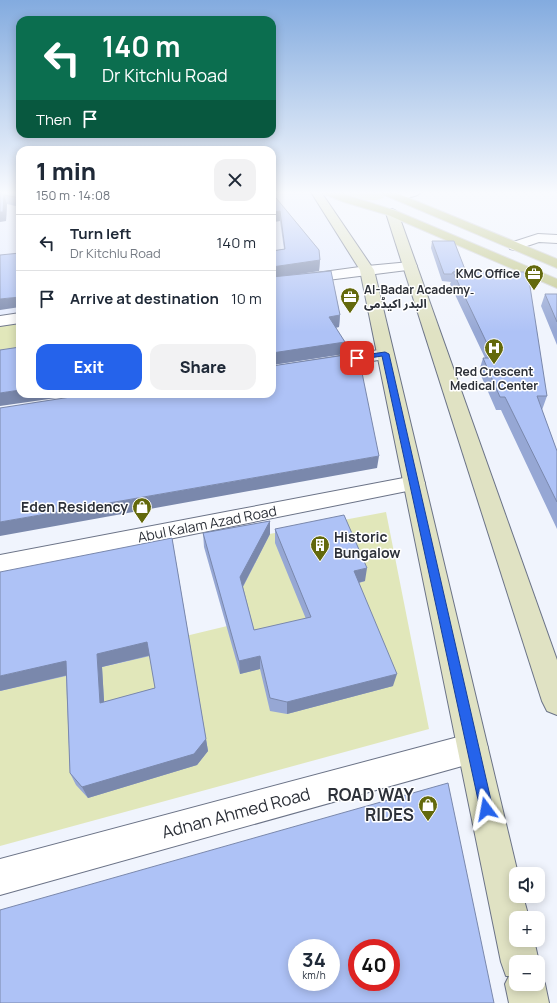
<!DOCTYPE html>
<meta charset="utf-8">
<style>
body{margin:0;font-family:Manrope,"Noto Sans Arabic",sans-serif;background:#f2f2f3;color:#1f2937;height:100vh;display:flex;flex-direction:column;font-size:15px;white-space:nowrap}
*{box-sizing:border-box;margin:0}
p{font-size:13px;color:#747a83}
.icon{flex:none;width:22px;height:22px;fill:none;stroke:currentColor;stroke-width:2;stroke-linecap:round;stroke-linejoin:round}
.map{position:relative;flex:1;overflow:hidden}
.side{position:absolute;left:16px;top:146px;width:260px;height:252px;display:flex;flex-direction:column;background:#fff;border-radius:12px;box-shadow:0 2px 10px #0003}
.side>*{flex:none}
.guide{position:absolute;left:16px;top:16px;width:260px;height:122px;border-radius:12px;box-shadow:0 2px 10px #0003;background:#0b6e4f;color:#fff;overflow:hidden}
.buttons{position:absolute;left:509px;top:867px;display:grid;gap:8px}
.buttons a{display:grid;place-items:center;width:36px;height:36px;border-radius:8px;background:#fff;box-shadow:0 2px 10px #0003;font-size:20px}
.speed{position:absolute;left:288px;top:939px;display:flex;gap:8px;font-size:20px;font-weight:700;text-align:center}
.speed>*{display:grid;place-content:center;width:52px;height:52px;border-radius:50%;background:#fff;box-shadow:0 2px 10px #0003;line-height:1}
.speed small{font-size:10px;font-weight:400}
.speed .limit{border:6px solid #d22;background:#fff;color:#111}
.pin{position:absolute;display:grid;place-items:center;width:34px;height:34px;color:#fff;margin:-17px;border-radius:8px;box-shadow:0 2px 6px #0006}
.me{position:absolute;width:44px;margin:-22px;rotate:347deg;stroke-linejoin:round;filter:drop-shadow(0 0 3px #0008)}
.turn{display:flex;align-items:center;gap:14px;height:84px;padding:0 20px;font-size:18px}
.turn .icon{width:52px;height:52px;stroke-width:2.5}
.turn b{display:block;font-size:28px;line-height:34px}
.then{display:flex;align-items:center;height:38px;padding:0 20px;background:#0003;gap:8px;font-size:15px}
.round{display:grid;place-items:center;flex:none;width:42px;height:42px;border-radius:12px;background:#f2f2f3}
.headline{display:flex;align-items:center;justify-content:space-between;height:68px;padding:0 20px}
h1{font-size:24px;font-weight:800;line-height:30px}
.primary-button{display:flex;gap:8px;margin-top:auto;padding:8px 20px}
.primary-button a{flex:1;height:46px;border-radius:12px;background:#2563eb;color:#fff;font-size:16px;font-weight:800;line-height:46px;text-align:center}
.primary-button a+a{background:#f2f2f3;color:#1f2937}
ul{padding:0;list-style:none}
li{display:flex;align-items:center;gap:12px;height:56px;padding:0 20px;border-top:1px solid #e0e1e3}
li div{flex:1}
li b{display:block;font-size:15px}
li em{font-style:normal}
.map>svg:first-child{display:block}
</style>
<div class="map">
<svg width="557" height="1003" viewBox="0 0 557 1003">
<rect width="100%" height="100%" fill="#f0f4fd"/>
<g fill="#e6edff">
<polygon points="0,192 20,192 20,318 0,321"/>
<polygon points="272,192 316,192 367,270 272,283"/>
</g>
<g fill="#e1e7ba">
<path d="M342,192h36l6,4 -1,2c-14,6 -28,-1 -41,-6z"/>
<polygon points="20,324 20,360 0,363 0,326"/>
<polygon points="386,512 429,729 0,846 0,691 128,661 140,647 248,621 241,590 262,549 259,536"/>
</g>
<g fill="none" stroke-linecap="round" stroke-linejoin="round">
<g stroke="#6b7387" stroke-width="2">
<g id="street">
<path d="M396,192h25c-5,6 -22,7 -30,5l-2,-2 2,-2z"/>
<polygon points="538,234 557,235 557,243 539,242 515,250 510,249 509,246 510,243"/>
<polygon points="410,262 415,263 417,266 415,269 272,287 272,279 367,266"/>
<polygon points="20,313 20,323 0,326 0,316"/>
<polygon points="385,349 391,350 393,354 391,358 272,377 272,367"/>
<polygon points="414,476 422,478 425,483 422,488 0,573 0,555"/>
<polygon points="473,733 484,737 488,748 484,759 473,763 0,895 0,859"/>
</g>
</g>
<g stroke="#6b7387" stroke-width="2">
<g id="secondary">
<polygon points="311,192 321,192 374,270 518,874 516,874 516,896 523,896 529,918 516,918 516,940 534,940 539,962 538,965 538,962 516,962 516,984 538,984 539,970 545,984 549,1003 509,1003 505,984 509,976 506,976 501,962 360,270"/>
<polygon points="392,209 396,211 398,213 557,660 557,715 547,711 542,701 386,213 388,211"/>
</g>
</g>
<g stroke="#d1d2d3" stroke-width="2">
<g id="primary">
<polygon points="323,192 337,192 396,211 557,279 557,288 388,215 344,202 324,194"/>
<polygon points="381,192 394,192 557,259 557,268 382,194"/>
</g>
</g>
<use href="#street" fill="#fff" fill-rule="evenodd"/>
<use href="#secondary" fill="#e0e2c3" fill-rule="evenodd"/>
<use href="#primary" fill="#c1c686" fill-rule="evenodd"/>
</g>
<g fill="#96a7d4" fill-rule="evenodd">
<polygon points="0,192 20,192 20,207 7,204 6,221"/>
<polygon points="272,193 319,250 320,260 319,271 298,274 331,271 340,315 339,327 335,328 345,342 344,354 272,365 272,251 284,249 280,221 272,222"/>
<polygon points="432,241 466,272 547,396 542,410 557,451 557,529 501,410 496,410 479,371 483,358 485,358 450,284 451,282 442,281 431,248"/>
<polygon points="545,294 557,294 557,345 541,306"/>
<polygon points="270,521 270,534 243,587 254,630 306,619 275,543 275,529 365,581 359,583 393,686 287,714 270,711 260,669 240,674 204,547 203,533"/>
<path d="M172,538l36,213 -11,14 -109,33 -12,-13 -6,-12 -4,-97 -66,15zM150,656l5,32 -51,14 -2,-35z"/>
</g>
<g fill="#7a88ac">
<polygon points="4,195 7,204 6,221 0,222 0,212"/>
<polygon points="280,211 280,221 272,222 272,212"/>
<polygon points="320,260 319,271 272,278 272,267"/>
<polygon points="20,297 20,307 0,310 0,299"/>
<polygon points="340,315 339,327 328,329 329,317"/>
<polygon points="345,342 344,354 272,365 272,353"/>
<polygon points="20,390 20,394 84,394 0,406 0,393"/>
<polygon points="379,456 377,468 0,536 0,522"/>
<polygon points="270,521 270,534 241,590 240,577"/>
<polygon points="174,553 208,751 197,765 88,798 82,787 206,739"/>
<polygon points="367,568 365,581 352,584 354,571"/>
<polygon points="147,642 151,655 102,667 105,716 100,703 97,654"/>
<polygon points="260,656 260,669 240,674 239,661"/>
<polygon points="66,661 72,674 0,691 0,676"/>
<polygon points="397,674 393,686 287,714 287,702"/>
</g>
<g fill="#aec2f6" stroke="#7a88ac" fill-rule="evenodd">
<polygon points="0,192 20,192 20,198 4,195 3,212 0,212"/>
<polygon points="272,193 319,250 320,260 272,267 272,251 285,249 280,211 272,212"/>
<polygon points="432,241 454,241 466,272 453,272 452,274 444,274"/>
<polygon points="20,253 20,297 0,299 0,255"/>
<polygon points="331,271 340,315 329,317 345,342 272,353 272,277"/>
<polygon points="453,272 524,272 529,280 547,396 537,396 557,451 557,502 505,397 500,397 483,358 494,358"/>
<polygon points="545,294 557,294 557,322"/>
<polygon points="20,347 20,390 0,393 0,350"/>
<polygon points="352,354 357,361 360,363 379,456 0,522 0,408 90,394 272,394 272,366"/>
<polygon points="344,515 367,568 354,571 397,674 287,702 270,698 260,656 239,661 203,533 270,521 240,577 254,630 311,617 275,529"/>
<path d="M172,538l34,201 -12,15 -112,33 -12,-14 -4,-112 -66,15v-104zM147,642l8,46 -55,15 -3,-49z"/>
<path d="M448,783l46,220h-494v-93zM297,948h34v34h-34zM357,948h34v34h-34z"/>
</g>
<linearGradient id="sky" x2="0" y2="1"><stop stop-color="#83abdf"/><stop offset="0.58" stop-color="#f8fafe"/><stop offset="1" stop-color="#f8fafe" stop-opacity="0"/></linearGradient>
<rect width="557" height="332" fill="url(#sky)"/>
<polygon fill="#2563eb" stroke="#184099" points="385,352 389,354 493,809 491,814 486,816 482,814 480,809 382,356 357,360 354,358 357,356"/>
<defs>
<g id="office-pin" transform="scale(1)"><path d="M0 17L-7.5 6A9.5 9.5 0 1 1 7.5 6Z" fill="#63690c" stroke="#fff"/><path d="M-6-3h4V-5.5h4V-3h4V5H-6ZM-1-4.5V-3h2v-1.5ZM-6 0V1H6V0Z" fill="#fff"/></g>
<g id="hospital-pin" transform="scale(1)"><path d="M0 17L-7.5 6A9.5 9.5 0 1 1 7.5 6Z" fill="#63690c" stroke="#fff"/><path d="M-5-5h3v3.5h4V-5h3V5h-3V1.5h-4V5h-3Z" fill="#fff"/></g>
<g id="shop-pin" transform="scale(1)"><path d="M0 17L-7.5 6A9.5 9.5 0 1 1 7.5 6Z" fill="#63690c" stroke="#fff"/><path d="M-5-2.5h2.3a2.7 3.5 0 0 1 5.4 0H5L5.5 6h-11ZM-1.5-2.5h3a1.5 2.3 0 0 0-3 0Z" fill="#fff"/></g>
<g id="building-pin" transform="scale(1)"><path d="M0 17L-7.5 6A9.5 9.5 0 1 1 7.5 6Z" fill="#63690c" stroke="#fff"/><path d="M-4-6H4V6H1V3H-1V6H-4ZM-2.5-4.3h1.7v1.8h-1.7ZM.8-4.3h1.7v1.8H.8ZM-2.5-1h1.7V.8h-1.7ZM.8-1h1.7V.8H.8Z" fill="#fff"/></g>
</defs>
<g fill-rule="evenodd">
<use href="#office-pin" x="534" y="274"/>
<use href="#office-pin" x="350" y="297"/>
<use href="#hospital-pin" x="494" y="348"/>
<use href="#shop-pin" x="142" y="507"/>
<use href="#building-pin" x="320" y="545"/>
<use href="#shop-pin" x="428" y="805"/>
</g>
<g text-anchor="middle" stroke-width="3" stroke-linejoin="round" paint-order="stroke">
<g font-size="12" font-weight="bold" fill="#2d3139" stroke="#fff" text-anchor="end">
<text x="520" y="278">KMC Office</text>
<text x="364" y="294" text-anchor="start">Al-Badar Academy۔<tspan x="364" dy="14">البدر اکیڈمی</tspan></text>
<text x="494" y="376" text-anchor="middle">Red Crescent<tspan x="494" dy="14">Medical Center</tspan></text>
</g>
<g font-size="14" font-weight="bold" fill="#2d3139" stroke="#fff" text-anchor="end">
<text x="128" y="512">Eden Residency</text>
<text x="334" y="542" text-anchor="start">Historic<tspan x="334" dy="16">Bungalow</tspan></text>
</g>
<g font-size="14" fill="#2d3139" stroke="#fff">
<text transform="translate(207 524) rotate(-11)" y="5">Abul Kalam Azad Road</text>
</g>
<g font-size="17" font-weight="bold" fill="#2d3139" stroke="#fff" text-anchor="end">
<text x="414" y="801">ROAD WAY<tspan x="414" dy="20">RIDES</tspan></text>
</g>
<g font-size="17" fill="#2d3139" stroke="#fff">
<text transform="translate(236 813) rotate(-15)" y="6">Adnan Ahmed Road</text>
</g>
</g>
</svg>
<div class="buttons">
<a><svg class="icon" aria-label="sound" viewBox="0 0 24 24"><path d="M4 9h4l5-4v14l-5-4H4zM17 9q2 3 0 6"/></svg></a>
<a>+</a>
<a>−</a>
</div>
<div class="speed"><div>34<small>km/h</small></div><div class="limit">40</div></div>
<div class="pin" style="left:357px;top:358px;background:#d93025"><svg class="icon" aria-label="arrive" viewBox="0 0 24 24"><path d="M6 21V4h12l-3 4 3 4H6"/></svg></div>
<svg class="me" style="left:486px;top:809px" viewBox="-20 -20 40 40"><path d="M0-17L14 15 0 8-14 15z" fill="#2563eb" stroke="#fff" stroke-width="4"/></svg>
<div class="guide">
<div class="turn"><svg class="icon" aria-label="left" viewBox="0 0 24 24"><path d="M17 20v-9H6M10 6l-5 5 5 5"/></svg><div><b>140 m</b>Dr Kitchlu Road</div></div>
<div class="then">Then<svg class="icon" aria-label="arrive" viewBox="0 0 24 24"><path d="M6 21V4h12l-3 4 3 4H6"/></svg></div>
</div>
<section class="side">
<div class="headline"><div><h1>1 min</h1><p>150 m · 14:08</p></div><a class="round"><svg class="icon" aria-label="close" viewBox="0 0 24 24"><path d="M6 6l12 12M18 6L6 18"/></svg></a></div>
<ul>
<li><svg class="icon" aria-label="left" viewBox="0 0 24 24"><path d="M17 20v-9H6M10 6l-5 5 5 5"/></svg><div><b>Turn left</b><p>Dr Kitchlu Road</p></div><em>140 m</em></li>
<li><svg class="icon" aria-label="arrive" viewBox="0 0 24 24"><path d="M6 21V4h12l-3 4 3 4H6"/></svg><div><b>Arrive at destination</b></div><em>10 m</em></li>
</ul>
<div class="primary-button"><a>Exit</a><a>Share</a></div>
</section>
</div>
